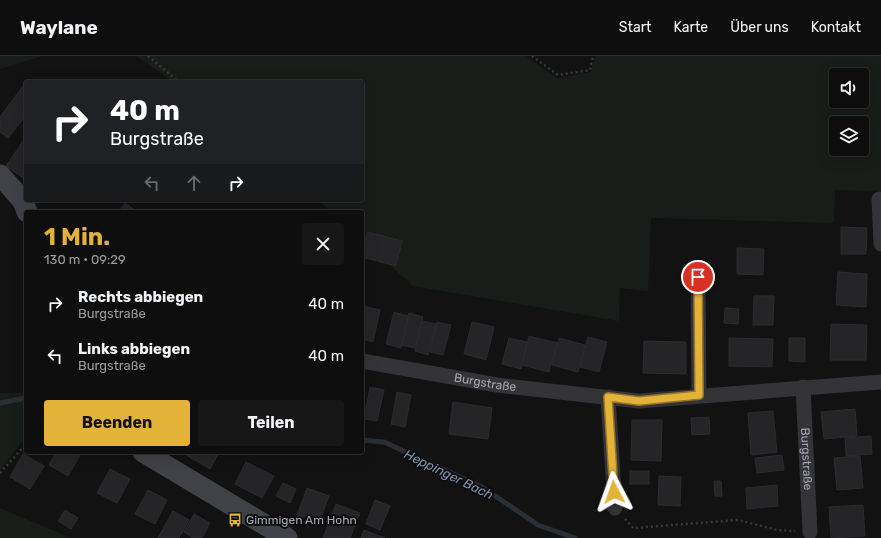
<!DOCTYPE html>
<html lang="de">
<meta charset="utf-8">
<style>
body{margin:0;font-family:Rubik,sans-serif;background:#171717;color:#f1f3f6;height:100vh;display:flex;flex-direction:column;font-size:15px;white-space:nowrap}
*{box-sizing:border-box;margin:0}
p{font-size:13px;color:#9b9c9e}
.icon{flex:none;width:22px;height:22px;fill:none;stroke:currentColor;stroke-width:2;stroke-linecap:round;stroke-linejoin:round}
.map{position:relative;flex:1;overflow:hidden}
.details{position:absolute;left:24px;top:154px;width:340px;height:244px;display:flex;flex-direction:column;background:#0e0e0e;border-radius:4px;box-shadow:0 4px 16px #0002,0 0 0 1px #2e2e2e}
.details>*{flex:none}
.hud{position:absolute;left:24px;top:24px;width:340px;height:122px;border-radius:4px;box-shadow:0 4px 16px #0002,0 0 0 1px #2e2e2e;background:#202124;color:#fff;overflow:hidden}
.fabs{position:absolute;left:829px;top:12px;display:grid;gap:8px}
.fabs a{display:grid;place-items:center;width:40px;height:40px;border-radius:4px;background:#0e0e0e;box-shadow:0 4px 16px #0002,0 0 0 1px #2e2e2e;font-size:20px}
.pin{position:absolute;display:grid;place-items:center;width:34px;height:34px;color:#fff;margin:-17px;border:2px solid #fff;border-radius:50%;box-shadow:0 1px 4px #0007}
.me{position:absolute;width:44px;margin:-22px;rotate:356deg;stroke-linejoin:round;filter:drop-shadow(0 0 3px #0008)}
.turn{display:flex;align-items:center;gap:14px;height:84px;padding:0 20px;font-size:18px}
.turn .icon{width:52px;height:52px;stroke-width:2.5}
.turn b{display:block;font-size:28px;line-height:34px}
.lanes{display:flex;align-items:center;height:38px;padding:0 20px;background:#0003;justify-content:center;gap:20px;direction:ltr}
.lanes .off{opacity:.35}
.round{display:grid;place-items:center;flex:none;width:42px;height:42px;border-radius:4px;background:#171717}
.overview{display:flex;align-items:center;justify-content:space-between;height:68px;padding:0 20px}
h1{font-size:24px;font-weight:700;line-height:30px;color:#e3b339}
.cta{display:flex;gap:8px;margin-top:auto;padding:8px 20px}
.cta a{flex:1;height:46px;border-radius:4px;background:#e3b339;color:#111;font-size:16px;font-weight:700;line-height:46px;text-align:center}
.cta a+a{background:#171717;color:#f1f3f6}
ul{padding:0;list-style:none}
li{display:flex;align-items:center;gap:12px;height:52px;padding:0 20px}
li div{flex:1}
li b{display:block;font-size:15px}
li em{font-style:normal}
header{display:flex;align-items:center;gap:24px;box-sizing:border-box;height:56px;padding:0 20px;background:#0e0e0e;border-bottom:1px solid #2e2e2e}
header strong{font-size:19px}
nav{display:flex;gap:22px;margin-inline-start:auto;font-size:14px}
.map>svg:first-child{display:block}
</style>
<header>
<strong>Waylane</strong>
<nav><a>Start</a><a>Karte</a><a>Über uns</a><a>Kontakt</a></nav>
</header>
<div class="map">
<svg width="881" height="482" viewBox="0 0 881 482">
<rect width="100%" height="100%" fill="#121213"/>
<g fill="#181d19" fill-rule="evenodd">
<polygon points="0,0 43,0 0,13"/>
<path d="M136,0h390l31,22 34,-6 4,-16h286v135l-46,-1 -1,33 -183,-5 -3,73 -28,-3 -1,33 -206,-35 -51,-46v-28h-31l-13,-12h44v-118h-188zM836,19h26v26h-26zM836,67h26v26h-26z"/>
<polygon points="0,337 26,337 26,380 0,415"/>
<polygon points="0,452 71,482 0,482"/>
</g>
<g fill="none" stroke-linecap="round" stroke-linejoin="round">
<g stroke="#292f35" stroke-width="5">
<polyline points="0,347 26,342"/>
<polyline points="362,384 384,386 482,431 538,469 575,482"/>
</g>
</g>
<g fill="#252527" stroke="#2c2c2f">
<polygon points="26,26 26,59 8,82 0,76 0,61"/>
<polygon points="26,81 26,124 6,110"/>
<polygon points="125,147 137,156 119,156"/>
<polygon points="841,171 867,172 866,198 841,198"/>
<polygon points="368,176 402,185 396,210 362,201"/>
<polygon points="737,192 764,193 763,219 737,218"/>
<polygon points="838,216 867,218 866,251 836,249"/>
<polygon points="754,240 774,240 773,269 753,269"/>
<polygon points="362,250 380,254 373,286 362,283"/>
<polygon points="725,252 739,253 738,268 724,267"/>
<polygon points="394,256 408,260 401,292 386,288"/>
<polygon points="409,257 423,261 415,292 402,289"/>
<polygon points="422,265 436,268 428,299 415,295"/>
<polygon points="437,266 451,269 443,299 430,296"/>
<polygon points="472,266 494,271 486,304 464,298"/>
<polygon points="831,268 867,269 866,304 830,304"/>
<polygon points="529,280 557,287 549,316 522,309"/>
<polygon points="588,281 607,286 599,316 580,311"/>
<polygon points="509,282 527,286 521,313 502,308"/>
<polygon points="559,282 585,289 578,316 552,309"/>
<polygon points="729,282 773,283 772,311 729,310"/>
<polygon points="789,282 805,282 805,306 789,305"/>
<polygon points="644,285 686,286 686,318 643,317"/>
<polygon points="370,331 384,334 377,365 364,363"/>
<polygon points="397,336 411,339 405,371 391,368"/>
<polygon points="453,346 492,352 488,383 449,378"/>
<polygon points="855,353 857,380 824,383 821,356"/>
<polygon points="773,355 777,396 751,399 748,357"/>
<polygon points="709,361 710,378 692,379 691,362"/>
<polygon points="632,364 662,364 661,405 631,404"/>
<polygon points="871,380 872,398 846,400 845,382"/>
<polygon points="56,396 74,396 80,399 68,420 49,409"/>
<polygon points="188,396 219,396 210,413 186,399"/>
<polygon points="23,398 44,410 30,433 10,421"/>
<polygon points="782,399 784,414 757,417 755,402"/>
<polygon points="860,400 863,432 837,434 834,402"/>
<polygon points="246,406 274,420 262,442 235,428"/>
<polygon points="110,413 130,423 117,447 97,437"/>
<rect x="630" y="415" width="19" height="13"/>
<polygon points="659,420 681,421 680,450 658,449"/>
<polygon points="714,425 721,425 722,440 715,440"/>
<polygon points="283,427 296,433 290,447 276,440"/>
<polygon points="777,429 778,450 747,453 746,432"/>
<polygon points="307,432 329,440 319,467 297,459"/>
<polygon points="148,434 167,444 155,468 135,458"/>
<polygon points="375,444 390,450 380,474 366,468"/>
<polygon points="336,448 360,457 350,482 323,482"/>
<polygon points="863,449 865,480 831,482 829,451"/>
<polygon points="65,454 78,462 71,473 58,465"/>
<polygon points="173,455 189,464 179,482 158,482"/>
<polygon points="194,458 210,467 202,482 193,482 184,476"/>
<polygon points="364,474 385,482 361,482"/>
</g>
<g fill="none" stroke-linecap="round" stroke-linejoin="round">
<g stroke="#393a3e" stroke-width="2.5" stroke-dasharray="2 3" stroke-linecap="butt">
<polyline points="148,0 179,26"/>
<polyline points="532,0 558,19 590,14 593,0"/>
<polyline points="0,417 26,388"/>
<polyline points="625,463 633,472 738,464 777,474 795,475"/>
</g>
<g stroke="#333338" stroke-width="15">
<polyline points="879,143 881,188"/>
<polyline points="698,221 699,339"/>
<path id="s1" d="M362,305l135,24 142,16 242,-19"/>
<path id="s2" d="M803,331l7,145"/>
<polyline points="608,341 615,452"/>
</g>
<g stroke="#414247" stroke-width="21">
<polyline points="0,119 23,145 27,156"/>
<polyline points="143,396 287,482"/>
</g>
</g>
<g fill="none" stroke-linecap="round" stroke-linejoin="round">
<g stroke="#947425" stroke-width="10">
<polyline id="route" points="614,436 608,341 639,345 699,339 698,221"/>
</g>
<use href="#route" stroke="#e3b339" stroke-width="7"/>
</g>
<defs>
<g id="bus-bare" transform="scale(1.08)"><path d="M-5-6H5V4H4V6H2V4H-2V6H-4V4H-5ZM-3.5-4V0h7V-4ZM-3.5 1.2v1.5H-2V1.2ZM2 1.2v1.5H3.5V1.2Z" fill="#e3b339" stroke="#0d0d0e" stroke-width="2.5" paint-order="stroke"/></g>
</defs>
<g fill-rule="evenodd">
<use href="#bus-bare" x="235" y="464"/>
</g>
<g text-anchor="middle" stroke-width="4" stroke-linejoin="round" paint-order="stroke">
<g font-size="12" fill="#a4a8b2" stroke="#0d0d0e">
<text dy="4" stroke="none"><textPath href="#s1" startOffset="125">Burgstraße</textPath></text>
<text dy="4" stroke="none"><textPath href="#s2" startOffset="72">Burgstraße</textPath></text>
</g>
<g font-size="12" fill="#a4a8b2" stroke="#0d0d0e" text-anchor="start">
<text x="246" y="468">Gimmigen Am Hohn</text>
</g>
<g font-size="13" font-style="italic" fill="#7d93ac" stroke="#0d0d0e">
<text transform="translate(449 418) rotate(26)" y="5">Heppinger Bach</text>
</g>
</g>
</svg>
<div class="fabs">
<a><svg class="icon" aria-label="sound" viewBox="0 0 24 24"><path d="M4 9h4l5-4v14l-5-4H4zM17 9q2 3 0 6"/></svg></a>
<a><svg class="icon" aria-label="layers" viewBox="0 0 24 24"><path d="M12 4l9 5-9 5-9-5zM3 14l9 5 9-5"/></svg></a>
</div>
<div class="pin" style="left:698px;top:221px;background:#d93025"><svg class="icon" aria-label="arrive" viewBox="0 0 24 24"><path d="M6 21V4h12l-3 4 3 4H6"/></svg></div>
<svg class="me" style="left:614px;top:436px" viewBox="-20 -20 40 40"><path d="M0-17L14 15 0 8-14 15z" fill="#e3b339" stroke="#fff" stroke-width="4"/></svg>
<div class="hud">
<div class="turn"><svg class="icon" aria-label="right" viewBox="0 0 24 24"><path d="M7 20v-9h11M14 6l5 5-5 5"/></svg><div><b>40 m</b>Burgstraße</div></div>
<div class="lanes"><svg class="icon off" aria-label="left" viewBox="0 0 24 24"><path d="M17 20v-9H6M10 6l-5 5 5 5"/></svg><svg class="icon off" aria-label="ahead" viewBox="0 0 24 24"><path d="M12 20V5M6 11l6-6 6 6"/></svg><svg class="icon" aria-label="right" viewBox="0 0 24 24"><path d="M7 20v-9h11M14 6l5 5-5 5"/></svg></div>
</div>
<section class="details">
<div class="overview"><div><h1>1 Min.</h1><p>130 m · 09:29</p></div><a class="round"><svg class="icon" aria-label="close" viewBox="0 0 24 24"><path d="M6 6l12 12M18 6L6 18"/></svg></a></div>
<ul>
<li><svg class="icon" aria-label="right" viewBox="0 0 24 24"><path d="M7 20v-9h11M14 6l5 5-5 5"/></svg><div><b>Rechts abbiegen</b><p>Burgstraße</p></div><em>40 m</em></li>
<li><svg class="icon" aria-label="left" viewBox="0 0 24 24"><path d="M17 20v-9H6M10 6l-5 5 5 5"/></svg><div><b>Links abbiegen</b><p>Burgstraße</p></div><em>40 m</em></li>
</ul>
<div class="cta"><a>Beenden</a><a>Teilen</a></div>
</section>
</div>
